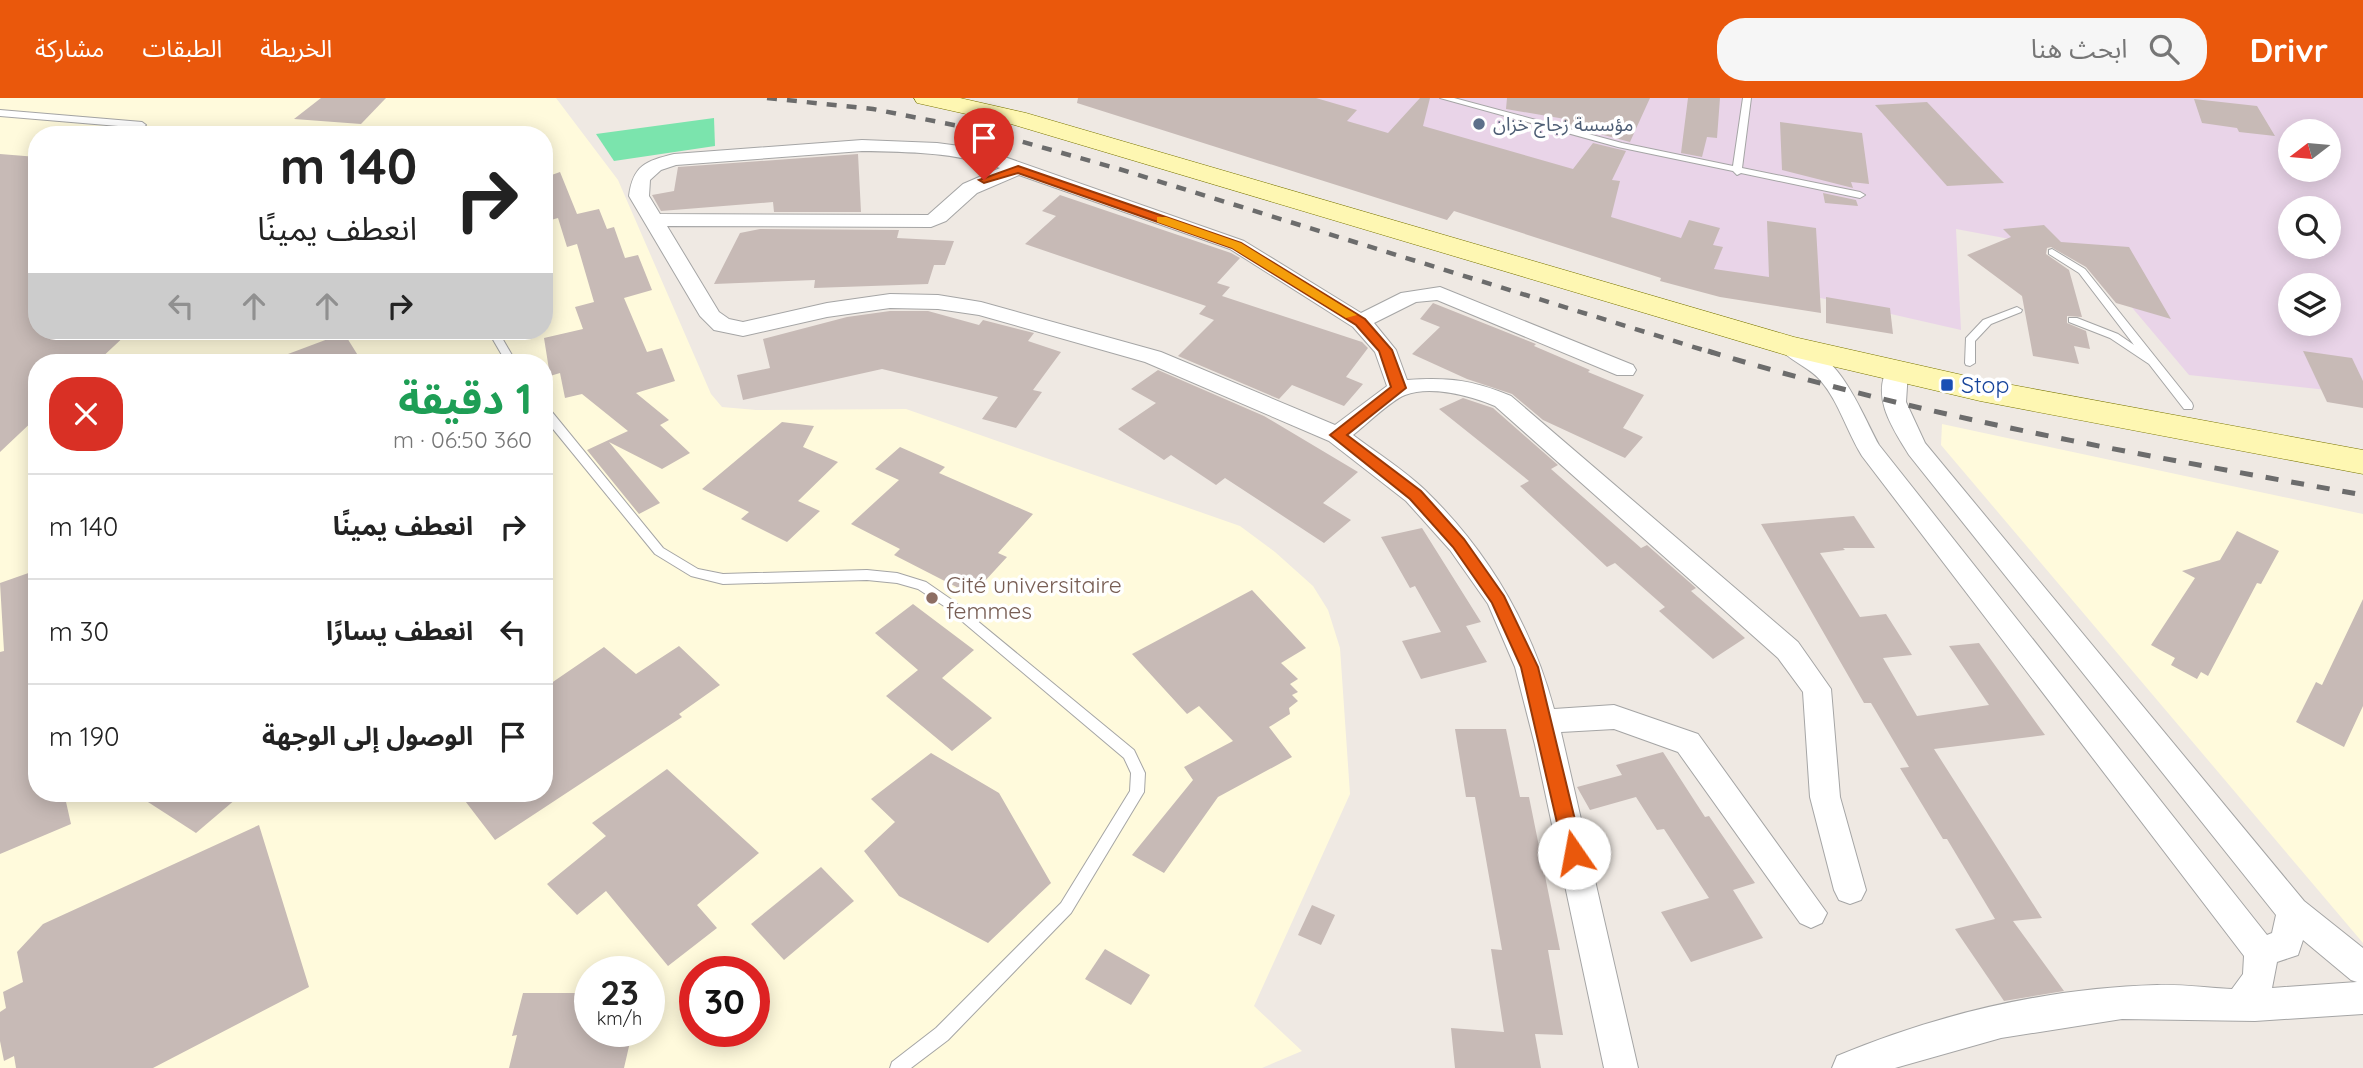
<!DOCTYPE html>
<html lang="ar">
<meta charset="utf-8">
<style>
body{margin:0;font-family:Quicksand,"Noto Sans Arabic",sans-serif;background:#f6f6f6;color:#222;direction:rtl;height:100vh;display:flex;flex-direction:column;font-size:26px;white-space:nowrap}
*{box-sizing:border-box;margin:0}
p{font-size:23px;color:#767676}
.icon{flex:none;width:38px;height:38px;fill:none;stroke:currentColor;stroke-width:2;stroke-linecap:round;stroke-linejoin:round}
.map{position:relative;flex:1;overflow:hidden;direction:ltr}
.details{position:absolute;left:28px;top:256px;width:525px;height:448px;display:flex;flex-direction:column;background:#fff;border-radius:28px;box-shadow:0 4px 18px #0003;direction:rtl}
.details>*{flex:none}
.top-card{position:absolute;left:28px;top:28px;width:525px;height:214px;border-radius:28px;box-shadow:0 4px 18px #0003;direction:rtl;background:#fff;color:#222;overflow:hidden}
.needle{width:46px;rotate:254deg}
.buttons{position:absolute;left:2278px;top:21px;display:grid;gap:14px}
.buttons a{display:grid;place-items:center;width:63px;height:63px;border-radius:50%;background:#fff;box-shadow:0 4px 18px #0003;font-size:35px}
.speed{position:absolute;left:574px;top:858px;display:flex;gap:14px;font-size:35px;font-weight:700;text-align:center}
.speed>*{display:grid;place-content:center;width:91px;height:91px;border-radius:50%;background:#fff;box-shadow:0 4px 18px #0003;line-height:1}
.speed small{font-size:18px;font-weight:400}
.speed .limit{border:10px solid #d22;background:#fff;color:#111}
.pin{position:absolute;display:grid;place-items:center;width:60px;height:60px;color:#fff;margin:-72px -30px;border-radius:50% 50% 50% 0;rotate:-45deg;box-shadow:0 0 7px #0007}
.pin .icon{rotate:45deg}
.me{position:absolute;width:77px;margin:-38px;rotate:348deg;stroke-linejoin:round;filter:drop-shadow(0 0 5px #0008)}
.turn{display:flex;align-items:center;gap:24px;height:147px;padding:0 21px;font-size:32px}
.turn .icon{width:91px;height:91px;stroke-width:2.5}
.turn b{display:block;font-size:49px;line-height:60px}
.lanes{display:flex;align-items:center;height:66px;padding:0 21px;background:#0003;justify-content:center;gap:35px;direction:ltr}
.lanes .off{opacity:.35}
.round{display:grid;place-items:center;flex:none;width:74px;height:74px;border-radius:28px;background:#f6f6f6}
.summary{display:flex;align-items:center;justify-content:space-between;height:119px;padding:0 21px}
h1{font-size:42px;font-weight:700;line-height:52px;color:#1e9e55}
ul{padding:0;list-style:none}
li{display:flex;align-items:center;gap:21px;height:105px;padding:0 21px;border-top:2px solid #e0e0e0}
li div{flex:1}
li b{display:block;font-size:26px}
li em{font-style:normal}
header{display:flex;align-items:center;gap:42px;box-sizing:border-box;height:98px;padding:0 35px;background:#ea580c;color:#fff}
header strong{font-size:33px}
nav{display:flex;gap:38px;margin-inline-start:auto;font-size:24px}
.search{width:490px;height:63px;background:#f6f6f6;display:flex;align-items:center;gap:18px;box-sizing:border-box;padding:0 24px;border-radius:28px;color:#767676;font-size:26px}
.map>svg:first-child{display:block}
</style>
<header>
<strong>Drivr</strong>
<div class="search"><svg class="icon" aria-label="search" viewBox="0 0 24 24"><circle cx="10" cy="10" r="6"/><path d="M15 15l6 6"/></svg>ابحث هنا</div>
<nav><a>الخريطة</a><a>الطبقات</a><a>مشاركة</a></nav>
</header>
<div class="map">
<svg width="2363" height="970" viewBox="0 0 2363 970">
<rect width="100%" height="100%" fill="#efe9e3"/>
<path fill="#e9d4e8" fill-rule="evenodd" d="M1130,0h1233v296l-174,-19 -103,-122 -130,-24 5,101 -263,-60zM2291,33h38v39h-38zM2291,110h38v39h-38zM2291,187h38v39h-38z"/>
<g fill="#fffadc" fill-rule="evenodd">
<path d="M0,0h556l62,82 93,214 11,13 34,3 150,-1 334,117 35,26 38,34 15,24 12,38 10,146 -96,212 48,45 -40,17h-1262zM37,37h507v196h-507zM37,264h507v431h-507zM590,873h59v60h-59zM695,873h59v60h-59z"/>
<polygon points="1942,326 2363,416 2363,845 1941,347"/>
</g>
<polygon fill="#7be4ad" points="714,20 715,48 614,63 596,36"/>
<g fill="#c7bab6">
<polygon points="321,0 386,0 361,26 294,21"/>
<polygon points="1078,0 1316,0 1357,12 1347,23 1388,35 1420,0 1430,0 1423,28 1573,71 1593,45 1626,53 1612,82 1620,83 1611,119 1681,140 1689,122 1720,130 1713,147 1723,149 1714,171 1769,179 1767,123 1816,130 1821,215 1720,199 1660,183 1661,180 1454,113 1447,122 1077,5"/>
<polygon points="1507,0 1650,0 1630,44 1562,26 1565,21 1506,11"/>
<polygon points="1688,0 1720,0 1717,40 1707,39 1702,59 1681,55"/>
<polygon points="2194,1 2257,8 2275,38 2239,34 2237,30 2202,25"/>
<polygon points="1927,4 2004,85 1947,88 1875,7"/>
<polygon points="1780,24 1862,35 1869,86 1851,84 1853,90 1782,72"/>
<polygon points="0,56 37,59 37,233 130,233 97,264 37,264 37,319 0,354"/>
<polygon points="858,56 861,114 774,114 773,104 661,113 652,97 674,93 678,69"/>
<polygon points="560,74 577,116 599,111 607,131 614,129 625,160 638,157 652,192 624,200 647,254 662,250 675,283 636,295 669,322 660,327 690,355 662,371 609,344 660,405 639,416 587,352 628,333 582,296 565,300 560,275 550,278 544,240 583,231 575,209 594,204 577,146 567,149 558,120 544,124 544,93 550,92 546,79"/>
<polygon points="1823,95 1856,102 1858,108 1825,105"/>
<polygon points="1060,97 1231,155 1240,160 1217,185 1230,189 1222,198 1362,244 1368,250 1346,279 1363,286 1344,308 1292,287 1279,301 1178,258 1214,222 1199,216 1206,208 1025,146 1056,118 1042,113"/>
<polygon points="2044,127 2061,144 2129,149 2171,221 2116,205 2086,169 2051,149 2047,150 2046,156 2069,172 2082,219 2067,218 2067,225 2086,233 2090,251 2074,248 2079,266 2033,258 2022,198 1967,157 2011,139 2003,131"/>
<polygon points="760,131 899,132 897,140 954,143 945,167 934,167 928,186 814,190 815,182 714,186 740,135"/>
<polygon points="1826,199 1890,210 1893,236 1826,225"/>
<polygon points="1433,205 1536,246 1534,248 1590,272 1588,274 1644,297 1623,330 1643,339 1625,360 1543,322 1512,296 1467,281 1412,256 1440,229 1420,221"/>
<polygon points="890,213 928,213 979,227 983,222 1034,235 1028,243 1061,254 1033,292 1042,294 1016,330 982,321 998,299 882,271 743,302 737,277 770,270 763,241 847,219"/>
<polygon points="344,235 362,264 272,264 272,262"/>
<polygon points="2303,253 2352,260 2363,283 2363,310 2327,304"/>
<polygon points="1158,272 1264,318 1358,374 1323,405 1351,422 1324,445 1225,380 1216,387 1171,357 1164,362 1118,331 1156,305 1131,291"/>
<polygon points="1463,300 1493,310 1558,367 1551,371 1641,450 1647,447 1696,490 1691,493 1745,540 1713,561 1659,513 1665,509 1615,465 1607,469 1520,388 1529,383 1439,311"/>
<polygon points="782,324 814,328 803,349 838,364 798,403 820,413 787,444 741,421 749,414 702,391"/>
<polygon points="900,349 945,369 939,375 1033,416 998,455 1007,459 972,497 894,457 900,451 851,426 899,382 875,371"/>
<polygon points="1854,418 1875,450 1843,450 1845,452 1820,455 1860,519 1886,516 1912,557 1883,560 1917,618 1989,607 1949,548 1979,545 2045,637 1934,651 2042,820 2013,823 2064,893 2004,903 1955,831 1995,821 1947,741 1943,741 1900,670 1909,669 1871,605 1864,605 1761,426"/>
<polygon points="1422,430 1481,524 1466,528 1487,564 1421,581 1402,543 1441,534 1415,488 1410,490 1381,439"/>
<polygon points="2237,433 2279,453 2261,486 2257,485 2208,578 2201,574 2197,581 2171,567 2175,560 2151,547 2195,480 2182,473 2220,462"/>
<polygon points="37,472 37,560 31,562 37,580 37,695 64,695 71,726 0,756 0,554 4,553 0,485"/>
<polygon points="1252,492 1306,550 1281,565 1298,581 1290,586 1298,594 1292,597 1298,603 1289,610 1290,616 1269,629 1292,659 1218,699 1164,775 1132,757 1193,682 1184,669 1233,643 1199,608 1187,616 1132,556"/>
<polygon points="2363,501 2363,608 2344,649 2296,624 2316,584 2322,587"/>
<polygon points="913,506 974,552 942,580 992,620 952,653 886,598 918,572 875,535"/>
<polygon points="679,548 720,587 679,616 682,619 495,742 459,695 544,695 544,590 604,549 636,576"/>
<polygon points="1455,631 1506,631 1520,699 1529,699 1560,852 1548,852 1563,937 1535,936 1541,970 1455,970 1451,930 1504,934 1491,851 1502,852 1475,699 1466,699"/>
<polygon points="1663,654 1705,719 1709,718 1755,785 1733,792 1763,840 1691,864 1661,814 1709,800 1664,731 1657,732 1636,699 1590,712 1577,689 1622,677 1616,667"/>
<polygon points="931,655 999,695 1051,785 988,845 899,798 864,753 895,724 871,701"/>
<polygon points="667,671 759,755 697,807 717,830 668,868 606,793 577,817 547,786 606,738 592,725"/>
<polygon points="134,695 243,695 196,735"/>
<polygon points="259,727 309,889 153,970 16,970 14,958 4,963 0,943 0,914 6,910 3,894 23,884 17,854 43,826"/>
<polygon points="821,769 854,803 784,862 751,826"/>
<polygon points="1312,807 1335,817 1321,847 1298,837"/>
<polygon points="1105,851 1150,877 1131,907 1085,881"/>
<polygon points="523,895 590,895 590,933 629,933 630,944 624,970 509,970 517,937 512,938"/>
</g>
<g fill="none" stroke-linecap="round" stroke-linejoin="round">
<g stroke="#a5a5a5" stroke-width="2">
<g id="service">
<polygon points="1440,0 1454,0 1622,45 1733,68 1743,0 1751,0 1742,70 1860,94 1865,97 1860,100 1741,75 1737,77 1733,73 1618,49"/>
<polygon points="0,12 142,24 146,27 142,30 0,18"/>
<polygon points="2052,151 2085,171 2192,305 2193,308 2192,311 2184,311 2149,266 2110,240 2069,224 2069,220 2077,220 2118,236 2134,247 2079,175 2049,156 2049,152"/>
<polygon points="2017,209 2022,212 2021,214 1991,226 1975,243 1975,265 1970,268 1966,267 1965,265 1966,240 1983,222"/>
<polygon points="488,233 498,233 516,264 506,264"/>
<polygon points="544,308 548,309 663,450 698,471 723,476 867,472 897,475 926,484 952,502 1134,652 1145,675 1144,694 1071,815 948,942 911,970 890,970 892,964 936,930 1061,805 1130,693 1131,675 1124,660 944,508 918,491 897,485 867,482 723,486 691,478 655,456 544,320"/>
</g>
</g>
<g stroke="#a5a5a5" stroke-width="2">
<g id="minor">
<path d="M862,42l75,3 45,6 262,92 117,72 40,-20 39,-6 193,78 3,5 -3,5h-16l-180,-75 -21,2 -42,21 22,27 11,30c42,-3 66,0 104,16l287,246 33,47 9,108 26,93 -5,10 -11,4 -11,-4 -5,-10 -24,-93 -7,-105 -25,-34 -283,-252c-24,-10 -64,-21 -90,-11 -15,6 -39,30 -52,40 24,18 51,35 72,55 63,61 106,134 129,219l60,-4 84,29 129,179 -5,10 -11,5 -11,-5 -122,-171 -64,-23 -53,3 77,336h-34l-69,-323 -20,-78 -27,-63 -38,-54 -44,-49 -77,-60 -184,-79 -166,-47 -41,-6 -48,-1 -63,9 -84,19 -29,-6 -14,-14 -71,-120c4,-31 17,-35 45,-42zM862,53c48,1 93,1 138,17l-37,16 -35,31 -268,-1 -11,-18 1,-16 11,-10 15,-5zM1019,77l211,74 123,78 22,25 12,34 -52,39 -174,-73 -180,-50 -43,-7 -48,-1 -63,9 -84,19 -14,-3 -10,-7 -52,-86 264,1 15,-6 31,-28z"/>
<path d="M1789,241c51,13 68,65 90,106l388,490 5,-2 4,-18 -367,-460c-16,-26 -39,-59 -20,-89h16l3,5 -2,31 19,41 379,458 59,47v66l-108,7 -133,-2 -121,19 -106,30h-63l5,-12c101,-42 211,-68 320,-71 25,-1 50,3 75,4l11,-15 1,-18 -382,-500c-15,-24 -23,-54 -41,-75 -11,-14 -34,-21 -43,-35l3,-5zM2303,842l48,40 6,2 -85,6 5,-26 21,-7z"/>
</g>
</g>
<g stroke="#797500" stroke-width="1">
<polygon id="secondary" points="914,0 960,0 1026,15 1794,239 1980,281 2363,352 2363,376 1980,303 1789,258 1011,26 917,5"/>
</g>
<use href="#service" fill="#fff" fill-rule="evenodd"/>
<use href="#minor" fill="#fff" fill-rule="evenodd"/>
<use href="#secondary" fill="#fef7b2" fill-rule="evenodd"/>
<polyline stroke="#6c6c6c" stroke-width="4.5" stroke-dasharray="10 10" stroke-linecap="butt" points="767,0 873,11 984,33 1119,71 1713,255"/>
<path stroke="#6c6c6c" stroke-width="5" stroke-dasharray="13 13" stroke-linecap="butt" d="M1708,253c213,66 436,104 655,144"/>
</g>
<polygon fill="#ea580c" stroke="#983908" stroke-width="2" points="1018,68 1241,145 1365,221 1392,252 1406,290 1347,337 1421,393 1464,441 1504,498 1538,569 1583,755 1580,761 1574,763 1567,761 1564,755 1521,569 1492,505 1453,449 1410,401 1330,337 1391,289 1379,253 1356,227 1232,150 1018,75 984,85 979,82"/>
<polygon fill="#f59e0b" points="1157,119 1166,119 1241,145 1357,217 1346,220 1232,150 1157,124"/>
<circle fill="#5c6f8a" stroke="#fff" stroke-width="2.5" cx="1479" cy="26" r="7"/>
<rect fill="#1a4fb4" stroke="#fff" stroke-width="2.5" x="1940" y="280" width="14" height="14" rx="3.5"/>
<circle fill="#8d6e63" stroke="#fff" stroke-width="2.5" cx="932" cy="500" r="7"/>
<g text-anchor="middle" stroke-width="7" stroke-linejoin="round" paint-order="stroke">
<g font-size="19" fill="#4e5e75" stroke="#fff" text-anchor="start">
<text x="1493" y="33">مؤسسة زجاج خزان</text>
</g>
<g font-size="23" fill="#164399" stroke="#fff" text-anchor="start">
<text x="1961" y="295">Stop</text>
</g>
<g font-size="23" fill="#785e54" stroke="#fff" text-anchor="start">
<text x="946" y="495">Cité universitaire<tspan x="946" dy="26">femmes</tspan></text>
</g>
</g>
</svg>
<div class="buttons">
<a><svg class="needle" viewBox="-14 -14 28 28"><path d="M0-13l5 13h-10z" fill="#e53935"/><path d="M0 13l5-13h-10z" fill="#767676"/></svg></a>
<a><svg class="icon" aria-label="search" viewBox="0 0 24 24"><circle cx="10" cy="10" r="6"/><path d="M15 15l6 6"/></svg></a>
<a><svg class="icon" aria-label="layers" viewBox="0 0 24 24"><path d="M12 4l9 5-9 5-9-5zM3 14l9 5 9-5"/></svg></a>
</div>
<div class="speed"><div>23<small>km/h</small></div><div class="limit">30</div></div>
<div class="pin" style="left:984px;top:82px;background:#d93025"><svg class="icon" aria-label="arrive" viewBox="0 0 24 24"><path d="M6 21V4h12l-3 4 3 4H6"/></svg></div>
<svg class="me" style="left:1574px;top:755px" viewBox="-20 -20 40 40"><circle r="19" fill="#fff"/><path d="M0-13L10 11 0 6-10 11z" fill="#ea580c"/></svg>
<div class="top-card">
<div class="turn"><svg class="icon" aria-label="right" viewBox="0 0 24 24"><path d="M7 20v-9h11M14 6l5 5-5 5"/></svg><div><b>140 m</b>انعطف يمينًا</div></div>
<div class="lanes"><svg class="icon off" aria-label="left" viewBox="0 0 24 24"><path d="M17 20v-9H6M10 6l-5 5 5 5"/></svg><svg class="icon off" aria-label="ahead" viewBox="0 0 24 24"><path d="M12 20V5M6 11l6-6 6 6"/></svg><svg class="icon off" aria-label="ahead" viewBox="0 0 24 24"><path d="M12 20V5M6 11l6-6 6 6"/></svg><svg class="icon" aria-label="right" viewBox="0 0 24 24"><path d="M7 20v-9h11M14 6l5 5-5 5"/></svg></div>
</div>
<section class="details">
<div class="summary"><div><h1>1 دقيقة</h1><p>360 m · 06:50</p></div><a class="round" style="background:#d93025;color:#fff"><svg class="icon" aria-label="close" viewBox="0 0 24 24"><path d="M6 6l12 12M18 6L6 18"/></svg></a></div>
<ul>
<li><svg class="icon" aria-label="right" viewBox="0 0 24 24"><path d="M7 20v-9h11M14 6l5 5-5 5"/></svg><div><b>انعطف يمينًا</b></div><em>140 m</em></li>
<li><svg class="icon" aria-label="left" viewBox="0 0 24 24"><path d="M17 20v-9H6M10 6l-5 5 5 5"/></svg><div><b>انعطف يسارًا</b></div><em>30 m</em></li>
<li><svg class="icon" aria-label="arrive" viewBox="0 0 24 24"><path d="M6 21V4h12l-3 4 3 4H6"/></svg><div><b>الوصول إلى الوجهة</b></div><em>190 m</em></li>
</ul>
</section>
</div>
